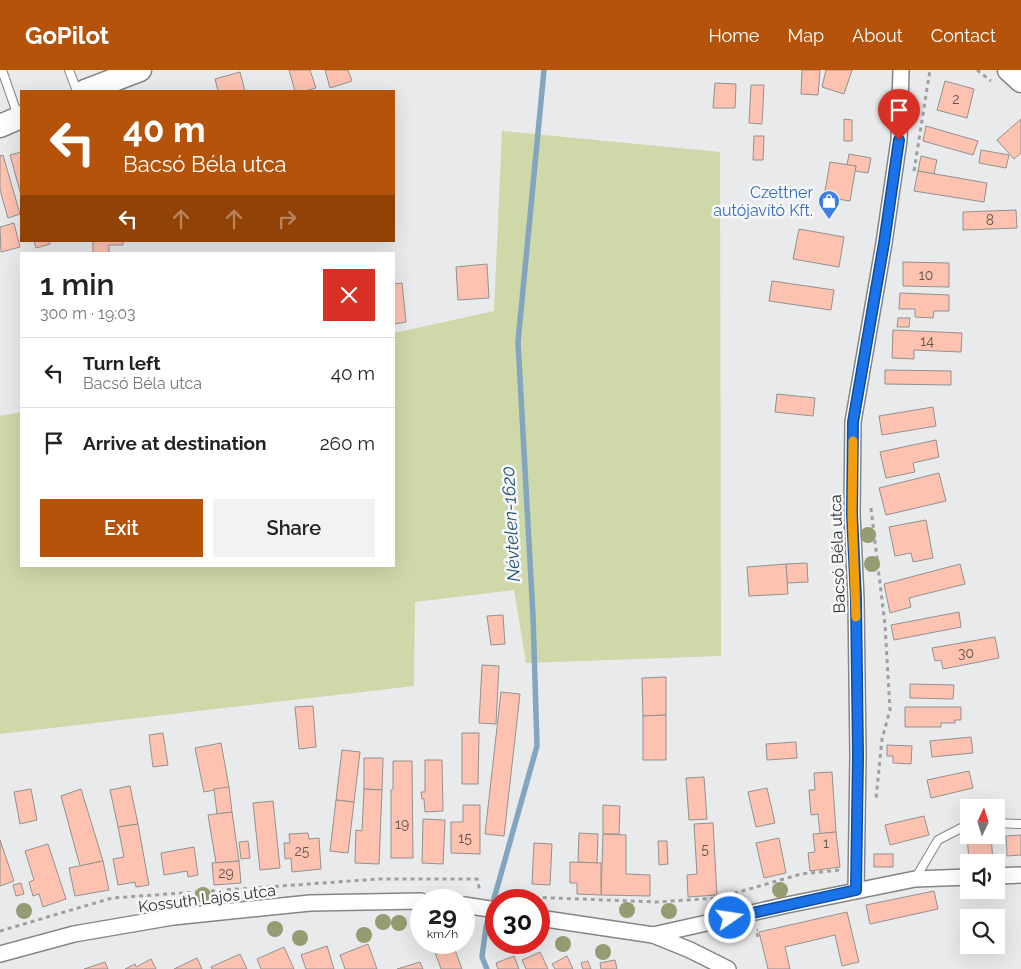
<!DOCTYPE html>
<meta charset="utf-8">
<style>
body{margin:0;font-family:Raleway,sans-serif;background:#f2f2f2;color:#222;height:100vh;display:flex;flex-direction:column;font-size:19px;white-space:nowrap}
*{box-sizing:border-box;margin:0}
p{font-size:16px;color:#767676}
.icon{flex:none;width:28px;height:28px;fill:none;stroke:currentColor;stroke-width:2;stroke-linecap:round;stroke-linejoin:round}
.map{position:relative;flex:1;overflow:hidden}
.side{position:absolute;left:20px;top:182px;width:375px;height:315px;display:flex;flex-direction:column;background:#fff;border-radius:0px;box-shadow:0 5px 20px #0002}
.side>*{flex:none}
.guide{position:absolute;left:20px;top:20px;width:375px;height:152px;border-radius:0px;box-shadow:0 5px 20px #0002;background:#b45309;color:#fff;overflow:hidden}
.needle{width:32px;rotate:4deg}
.fabs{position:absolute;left:960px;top:729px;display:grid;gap:10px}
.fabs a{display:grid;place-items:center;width:45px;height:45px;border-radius:0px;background:#fff;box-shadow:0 5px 20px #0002;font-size:25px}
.speed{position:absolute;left:410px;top:819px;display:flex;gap:10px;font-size:25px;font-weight:700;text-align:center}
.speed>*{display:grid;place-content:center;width:65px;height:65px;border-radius:50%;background:#fff;box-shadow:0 5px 20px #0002;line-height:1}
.speed small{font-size:12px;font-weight:400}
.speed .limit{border:8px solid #d22;background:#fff;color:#111}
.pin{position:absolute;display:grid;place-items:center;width:42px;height:42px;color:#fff;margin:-51px -21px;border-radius:50% 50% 50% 0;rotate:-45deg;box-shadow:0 0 5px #0007}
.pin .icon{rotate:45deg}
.me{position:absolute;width:55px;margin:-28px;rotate:77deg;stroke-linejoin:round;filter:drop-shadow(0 0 4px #0008)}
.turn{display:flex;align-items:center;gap:18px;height:105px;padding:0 20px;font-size:22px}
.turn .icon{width:65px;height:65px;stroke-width:2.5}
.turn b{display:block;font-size:35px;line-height:42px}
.lanes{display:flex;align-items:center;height:48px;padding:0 20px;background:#0003;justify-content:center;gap:25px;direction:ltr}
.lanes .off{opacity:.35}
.round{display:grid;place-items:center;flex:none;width:52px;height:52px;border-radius:0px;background:#f2f2f2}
.headline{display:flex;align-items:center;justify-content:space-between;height:85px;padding:0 20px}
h1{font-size:30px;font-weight:600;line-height:38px}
.primary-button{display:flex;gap:10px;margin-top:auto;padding:10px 20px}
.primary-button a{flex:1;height:58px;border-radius:0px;background:#b45309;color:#fff;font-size:20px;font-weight:600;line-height:58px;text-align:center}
.primary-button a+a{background:#f2f2f2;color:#222}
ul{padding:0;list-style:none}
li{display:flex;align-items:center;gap:15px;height:70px;padding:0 20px;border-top:1px solid #e0e0e0}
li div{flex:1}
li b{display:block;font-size:19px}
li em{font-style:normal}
header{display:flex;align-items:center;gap:30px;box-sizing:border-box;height:70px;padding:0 25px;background:#b45309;color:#fff}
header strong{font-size:24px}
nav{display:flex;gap:28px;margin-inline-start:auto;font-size:18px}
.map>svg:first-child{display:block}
</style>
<header>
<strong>GoPilot</strong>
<nav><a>Home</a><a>Map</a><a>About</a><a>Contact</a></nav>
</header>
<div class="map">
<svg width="1021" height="899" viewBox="0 0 1021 899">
<rect width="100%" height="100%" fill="#e9eaec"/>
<polygon fill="#cfd8a8" points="502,61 720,82 721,586 526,593 514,520 415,532 414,616 0,664 0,346 21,342 21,496 394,496 394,263 494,241"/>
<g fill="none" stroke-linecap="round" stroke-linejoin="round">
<polyline stroke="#82a6bf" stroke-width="5.5" points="487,899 482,887 486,857 537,676 533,546 518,272 544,0"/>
</g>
<g fill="#fdc2b0" stroke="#939190">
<polygon points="289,0 310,0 316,18 305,21 295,21"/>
<polygon points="325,0 348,0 352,11 330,18"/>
<polygon points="802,0 820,0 818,25 801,24"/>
<polygon points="826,0 852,0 844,24 822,17"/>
<polygon points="240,2 245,21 218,21 215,9"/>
<polygon points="945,11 974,19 967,48 937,40"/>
<polygon points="715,13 736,14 735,38 713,38"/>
<polygon points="751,15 764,15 762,54 749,53"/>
<polygon points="844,49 852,50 852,71 844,71"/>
<polygon points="1021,49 1021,83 1014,89 997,70"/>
<polygon points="926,56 978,71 973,85 923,71"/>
<polygon points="754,66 764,66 763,90 753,90"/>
<polygon points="981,80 1009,85 1006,98 979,93"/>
<polygon points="21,82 21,125 10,85"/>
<polygon points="849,84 871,88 868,103 855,101 856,96 847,95"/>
<polygon points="3,85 20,144 8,148 0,120 0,86"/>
<polygon points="921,86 937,90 934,104 918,101"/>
<polygon points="830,92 856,96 850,131 824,127"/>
<polygon points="918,101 987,113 984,132 914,121"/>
<polygon points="1016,140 1017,158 963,160 963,142"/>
<polygon points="14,153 20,177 1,182 0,157"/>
<polygon points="799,159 844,167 839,197 793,189"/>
<polygon points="34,171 49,171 50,174 36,178"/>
<polygon points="93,171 123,171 123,175 109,175 109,183 93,183"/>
<polygon points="903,192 949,193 949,217 903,216"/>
<polygon points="487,194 489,228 458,230 456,197"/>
<polygon points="772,211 834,220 831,240 769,231"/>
<polygon points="402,213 406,252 394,254 394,214"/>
<polygon points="900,223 949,225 949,241 934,241 933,248 915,247 915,239 899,239"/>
<polygon points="898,248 910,248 909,257 897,257"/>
<polygon points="893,260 962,263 961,282 914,280 914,289 892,288"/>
<polygon points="885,300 951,301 951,315 885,314"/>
<polygon points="777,324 815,328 813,346 775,342"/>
<polygon points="933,337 936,356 882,365 879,346"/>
<polygon points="936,370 939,387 913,393 915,402 886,408 880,382"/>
<polygon points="939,403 946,431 886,445 879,418"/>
<polygon points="926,450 933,488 913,492 911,483 895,486 889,457"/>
<polygon points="807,493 808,512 787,513 786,494"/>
<polygon points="786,494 788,524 749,526 747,497"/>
<polygon points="960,494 965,514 909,528 911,537 890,543 884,514"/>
<polygon points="959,542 961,557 894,570 891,555"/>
<polygon points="503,545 505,574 491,575 487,546"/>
<polygon points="995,567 999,588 943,599 941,590 935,591 932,578"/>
<polygon points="482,595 499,596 496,654 479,653"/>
<polygon points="666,607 666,645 643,646 642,608"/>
<polygon points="910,614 954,615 953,629 910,628"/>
<polygon points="501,622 520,624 504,766 485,764"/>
<polygon points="313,636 316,677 299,679 295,637"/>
<polygon points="905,637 961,637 961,650 955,650 955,653 941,653 941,657 905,657"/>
<polygon points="666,645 666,690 643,690 643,646"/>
<polygon points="163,663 168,695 153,697 149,665"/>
<polygon points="462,663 479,663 478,714 462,714"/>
<polygon points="971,667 973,683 932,687 930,671"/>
<polygon points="796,672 797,688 767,690 766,674"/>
<polygon points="221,673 229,717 204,722 195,678"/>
<polygon points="887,675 912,676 911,694 893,693 893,686 887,686"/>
<polygon points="342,680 360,682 354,732 336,730"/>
<polygon points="364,688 383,688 382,720 364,719"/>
<polygon points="425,690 442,690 443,741 425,742 424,729 422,729 421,722 425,722"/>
<polygon points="393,691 412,691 413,788 391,788 391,720 393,719"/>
<polygon points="969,701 973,718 931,728 927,710"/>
<polygon points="832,702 836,762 820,764 818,744 811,745 809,720 815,720 814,703"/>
<polygon points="704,707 707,749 689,750 686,708"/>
<polygon points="130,716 138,754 118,757 110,720"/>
<polygon points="229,717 232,742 217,744 214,719"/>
<polygon points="767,718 775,753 756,757 748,722"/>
<polygon points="31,719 37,750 20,754 14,722"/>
<polygon points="81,719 103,791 80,796 61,726"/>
<polygon points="364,719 382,720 379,794 355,793 356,760 362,761"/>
<polygon points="336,730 354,732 348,783 330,781"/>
<polygon points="273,731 280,798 260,800 253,733"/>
<polygon points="463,735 480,735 480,784 451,783 451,752 463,752"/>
<polygon points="603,735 620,736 619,764 603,764"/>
<polygon points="232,742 239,791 216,793 208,745"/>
<polygon points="924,746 929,765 890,775 885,755"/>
<polygon points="423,749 445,750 443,794 422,793"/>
<polygon points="713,753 717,825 688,827 687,805 697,804 694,754"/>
<polygon points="138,754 149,815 136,817 135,812 118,815 113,789 124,787 118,757"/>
<polygon points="836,762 840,797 810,801 808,783 815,782 813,764"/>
<polygon points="308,763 309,769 319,768 321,799 292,802 291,788 285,789 284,773 290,773 289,764"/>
<polygon points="579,763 598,764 597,793 578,792"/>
<polygon points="967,763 969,765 991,765 993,792 969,792"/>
<polygon points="603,764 626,765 626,804 650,805 650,826 601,825"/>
<polygon points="1021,765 1021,785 1007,786 1006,766"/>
<polygon points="779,768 786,803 764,808 756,773"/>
<polygon points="0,770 14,811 0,816"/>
<polygon points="248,771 250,788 241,789 239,772"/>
<polygon points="658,771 667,771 668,794 659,795"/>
<polygon points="534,773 552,774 550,815 532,814"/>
<polygon points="48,774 66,829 43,837 39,824 33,826 29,812 34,810 25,781"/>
<polygon points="194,777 198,805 188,807 187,801 164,805 161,783"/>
<rect x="874" y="784" width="19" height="13"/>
<polygon points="103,791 109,820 75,826 69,798"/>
<polygon points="239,791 241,813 214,815 212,793"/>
<polygon points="570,792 601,793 601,825 577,824 577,813 570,813"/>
<polygon points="21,813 24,824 16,826 13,815"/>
<polygon points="934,821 938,839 870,854 866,835"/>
<polygon points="847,842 859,892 842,896 835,865 785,877 790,899 768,899 759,862"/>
<polygon points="435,872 452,872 462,899 441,899 432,874"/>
<polygon points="368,874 377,899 345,899 340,885"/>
<polygon points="327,876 334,899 306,899 301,885"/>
<polygon points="284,877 294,899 261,899 257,889"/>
<polygon points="540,882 548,899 526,899 522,890"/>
<polygon points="240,884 247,899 212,899 211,897"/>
<polygon points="514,886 519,899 498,899 496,893"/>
<polygon points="567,886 573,899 555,899 552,894"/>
<polygon points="197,888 202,899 174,899"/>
<polygon points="151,889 156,899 125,899 135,894 136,897"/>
<polygon points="615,890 617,899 601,899 600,893"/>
<polygon points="588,891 591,899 583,899 581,893"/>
<polygon points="105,892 108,899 84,899"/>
<polygon points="420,892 423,899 397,899"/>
</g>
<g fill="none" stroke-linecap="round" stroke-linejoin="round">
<g stroke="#848586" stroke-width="10">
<g id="lane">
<polyline points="2,0 18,46"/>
<polyline points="69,0 77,21"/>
<polyline points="996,753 1021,754"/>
<polyline points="915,809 938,770 969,754"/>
</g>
</g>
<g stroke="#848586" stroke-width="18">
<g id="street">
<polyline points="996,806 1021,805"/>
<polyline points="856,820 858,686 856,529 852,444 853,352 884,173 899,70 901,0"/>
<polyline points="464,835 496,840"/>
<polyline points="539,848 653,865 787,835 915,809 969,807"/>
<polyline points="653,865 690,880 728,899"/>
<polyline points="0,884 74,864 173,847 310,833 421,831"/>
</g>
</g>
<g stroke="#848586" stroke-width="25">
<g id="secondary">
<polyline points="1009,0 1021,11"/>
<polyline points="85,21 140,0"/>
<polyline points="0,56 21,47"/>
</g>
</g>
<g stroke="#9f9fa1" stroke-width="3" stroke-dasharray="4 4" stroke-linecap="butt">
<polyline points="977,0 991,11"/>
<polyline points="914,101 930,0"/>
<polyline points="871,438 885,555 890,640 882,669 876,729"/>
<polyline points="503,824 528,827 657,832 688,830 718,828 801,804 840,800"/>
<polyline points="0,861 112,828 379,809 477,809 480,821"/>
<polyline points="758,867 756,860 758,860"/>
</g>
<use href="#lane" stroke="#fff" stroke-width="8"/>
<use href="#street" stroke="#fff" stroke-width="15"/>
<use href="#secondary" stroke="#fff" stroke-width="22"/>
</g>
<g fill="#969b71">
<circle cx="868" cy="465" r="8"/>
<circle cx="872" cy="494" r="8"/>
<circle cx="780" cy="820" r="8"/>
<circle cx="203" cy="825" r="8"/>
<circle cx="627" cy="840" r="8"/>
<circle cx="24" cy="841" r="8"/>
<circle cx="669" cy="841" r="8"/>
<circle cx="383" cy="852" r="8"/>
<circle cx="399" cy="853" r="8"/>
<circle cx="275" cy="859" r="8"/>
<circle cx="364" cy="865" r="8"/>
<circle cx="300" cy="868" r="8"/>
<circle cx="563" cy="874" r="8"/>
<circle cx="603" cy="882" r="8"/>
</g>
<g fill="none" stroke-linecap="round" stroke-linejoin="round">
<g stroke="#114b97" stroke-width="12">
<polyline id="route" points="730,848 856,820 858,686 856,529 852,444 853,352 884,173 899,70"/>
</g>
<use href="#route" stroke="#1a73e8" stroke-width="9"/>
<polyline stroke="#f59e0b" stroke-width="9" points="853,371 852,444 856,547"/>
</g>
<defs>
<g id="shop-pin" transform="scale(1.125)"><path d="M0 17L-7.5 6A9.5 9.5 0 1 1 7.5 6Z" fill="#3f7fe0" stroke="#f7f8fa"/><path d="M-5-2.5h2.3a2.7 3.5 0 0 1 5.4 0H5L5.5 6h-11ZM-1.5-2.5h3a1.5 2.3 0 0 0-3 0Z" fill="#fff"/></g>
</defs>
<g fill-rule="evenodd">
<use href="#shop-pin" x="829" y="131"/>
</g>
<g text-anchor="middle" stroke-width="5" stroke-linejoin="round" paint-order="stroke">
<g font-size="14" fill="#625450">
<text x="956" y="34">2</text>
<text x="990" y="155">8</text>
<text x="926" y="210">10</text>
<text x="927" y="276">14</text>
<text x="966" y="588">30</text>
<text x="402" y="759">19</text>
<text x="465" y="773">15</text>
<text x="826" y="778">1</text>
<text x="705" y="784">5</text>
<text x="302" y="786">25</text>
<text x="226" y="808">29</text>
</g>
<g font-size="16" fill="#366cbe" stroke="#f7f8fa" text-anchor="end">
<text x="813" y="128">Czettner<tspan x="813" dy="18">autójavító Kft.</tspan></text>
</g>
<g font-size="16" fill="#2f2f30" stroke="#f7f8fa">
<text transform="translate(837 484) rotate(-92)" y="6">Bacsó Béla utca</text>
<text transform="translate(207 828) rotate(-7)" y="6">Kossuth Lajos utca</text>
</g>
<g font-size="18" font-style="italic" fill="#225472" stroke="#f7f8fa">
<text transform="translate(511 454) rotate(-93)" y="6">Névtelen-1620</text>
</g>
</g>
</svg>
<div class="fabs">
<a><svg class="needle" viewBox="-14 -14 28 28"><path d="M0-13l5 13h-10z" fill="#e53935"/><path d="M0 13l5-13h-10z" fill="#767676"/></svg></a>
<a><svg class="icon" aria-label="sound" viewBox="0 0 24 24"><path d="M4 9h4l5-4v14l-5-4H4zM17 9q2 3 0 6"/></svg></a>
<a><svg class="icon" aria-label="search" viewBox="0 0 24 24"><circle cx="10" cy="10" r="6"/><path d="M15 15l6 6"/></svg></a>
</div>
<div class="speed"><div>29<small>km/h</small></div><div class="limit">30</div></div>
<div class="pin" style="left:899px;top:70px;background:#d93025"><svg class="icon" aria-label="arrive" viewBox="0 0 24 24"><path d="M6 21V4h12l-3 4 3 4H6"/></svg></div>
<svg class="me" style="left:730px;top:848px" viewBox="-20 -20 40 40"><circle r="17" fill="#1a73e8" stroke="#fff" stroke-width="3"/><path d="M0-11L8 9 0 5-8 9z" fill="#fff"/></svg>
<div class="guide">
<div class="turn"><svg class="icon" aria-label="left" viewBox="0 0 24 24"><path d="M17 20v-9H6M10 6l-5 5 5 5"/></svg><div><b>40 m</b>Bacsó Béla utca</div></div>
<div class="lanes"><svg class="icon" aria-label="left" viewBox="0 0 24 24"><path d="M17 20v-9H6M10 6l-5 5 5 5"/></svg><svg class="icon off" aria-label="ahead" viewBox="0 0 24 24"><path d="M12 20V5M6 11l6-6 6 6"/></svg><svg class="icon off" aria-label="ahead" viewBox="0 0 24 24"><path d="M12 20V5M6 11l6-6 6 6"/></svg><svg class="icon off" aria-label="right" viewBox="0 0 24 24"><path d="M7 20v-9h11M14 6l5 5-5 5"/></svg></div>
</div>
<section class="side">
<div class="headline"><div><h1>1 min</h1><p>300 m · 19:03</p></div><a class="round" style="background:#d93025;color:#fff"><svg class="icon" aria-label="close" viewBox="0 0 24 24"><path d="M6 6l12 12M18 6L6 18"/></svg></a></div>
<ul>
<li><svg class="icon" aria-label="left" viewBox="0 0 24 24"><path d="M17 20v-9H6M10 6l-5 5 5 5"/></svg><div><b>Turn left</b><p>Bacsó Béla utca</p></div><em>40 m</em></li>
<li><svg class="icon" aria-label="arrive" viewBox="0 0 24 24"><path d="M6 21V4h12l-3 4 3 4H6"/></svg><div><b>Arrive at destination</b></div><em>260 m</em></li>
</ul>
<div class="primary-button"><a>Exit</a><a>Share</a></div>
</section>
</div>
